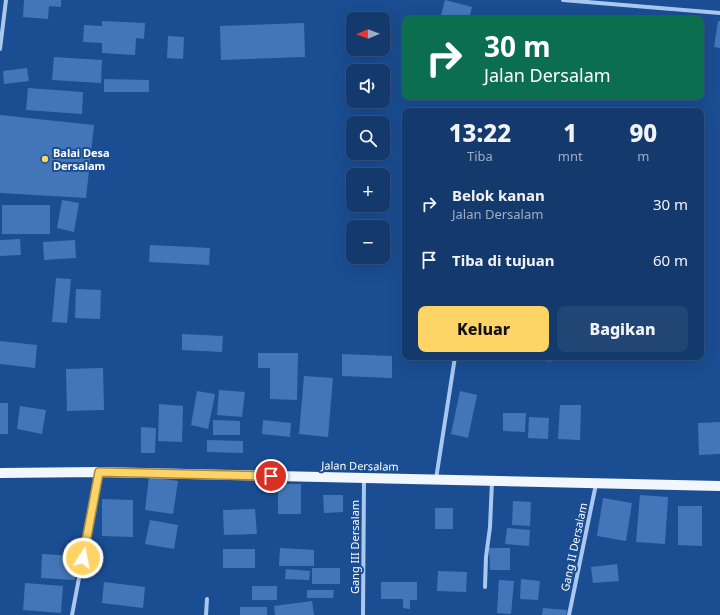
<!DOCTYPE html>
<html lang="id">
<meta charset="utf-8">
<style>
body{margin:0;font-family:"Noto Sans",sans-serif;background:#214575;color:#f1f3f6;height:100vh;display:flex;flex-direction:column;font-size:15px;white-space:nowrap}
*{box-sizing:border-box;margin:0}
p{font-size:13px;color:#9dadc2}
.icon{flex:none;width:22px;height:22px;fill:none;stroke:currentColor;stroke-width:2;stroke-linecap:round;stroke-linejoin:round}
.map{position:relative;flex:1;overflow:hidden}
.side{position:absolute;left:402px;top:108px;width:302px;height:252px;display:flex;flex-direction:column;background:#143a6d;border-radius:8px;box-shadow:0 4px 16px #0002,0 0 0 1px #335480}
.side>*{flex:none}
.guide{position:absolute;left:402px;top:16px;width:302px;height:84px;border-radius:8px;box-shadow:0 4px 16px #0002,0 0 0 1px #335480;background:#0b6e4f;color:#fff;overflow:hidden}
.needle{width:26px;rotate:269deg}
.fabs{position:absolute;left:346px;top:12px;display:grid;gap:8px}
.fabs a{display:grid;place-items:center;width:44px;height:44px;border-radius:8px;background:#143a6d;box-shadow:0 4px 16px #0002,0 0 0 1px #335480;font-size:20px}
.pin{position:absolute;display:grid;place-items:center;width:34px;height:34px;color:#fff;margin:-17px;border:2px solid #fff;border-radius:50%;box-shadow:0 1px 4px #0007}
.me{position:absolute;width:44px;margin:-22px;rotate:11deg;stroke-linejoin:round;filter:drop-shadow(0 0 3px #0008)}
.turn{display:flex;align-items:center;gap:14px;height:84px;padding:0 16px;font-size:18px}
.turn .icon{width:52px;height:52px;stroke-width:2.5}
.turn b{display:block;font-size:28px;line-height:34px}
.eta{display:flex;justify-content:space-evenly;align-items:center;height:68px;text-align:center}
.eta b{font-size:24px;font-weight:800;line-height:28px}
.action{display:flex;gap:8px;margin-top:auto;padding:8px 16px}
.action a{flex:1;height:46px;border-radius:8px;background:#ffd467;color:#111;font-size:16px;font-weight:800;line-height:46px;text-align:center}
.action a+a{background:#214575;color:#f1f3f6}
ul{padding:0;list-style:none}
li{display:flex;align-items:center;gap:12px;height:56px;padding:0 16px}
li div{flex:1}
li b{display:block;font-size:15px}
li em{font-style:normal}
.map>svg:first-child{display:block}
</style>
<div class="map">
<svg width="720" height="615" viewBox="0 0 720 615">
<rect width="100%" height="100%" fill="#1a4d91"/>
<g fill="#4376b9">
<polygon points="24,0 61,0 61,7 49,6 48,19 23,17"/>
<polygon points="445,0 472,7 469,19 440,19"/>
<polygon points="102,21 145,23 144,39 136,38 135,55 102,53 102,43 83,42 84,25 102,26"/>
<polygon points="718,21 720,21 720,48 714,47"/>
<polygon points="304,23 305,57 221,60 220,26"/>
<polygon points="168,36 184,37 183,59 167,58"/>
<polygon points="54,57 102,60 101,83 52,80"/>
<polygon points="27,68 29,81 4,84 3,71"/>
<polygon points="104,79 149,80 149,92 104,92"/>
<polygon points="28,88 83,92 82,114 26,110"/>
<polygon points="0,115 94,125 86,198 0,193"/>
<polygon points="62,200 79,203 74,232 57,228"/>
<rect x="2" y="205" width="48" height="29"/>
<polygon points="20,239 21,255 0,256 0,240"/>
<polygon points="75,240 76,258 44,260 43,242"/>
<polygon points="150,245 210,248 209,265 149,262"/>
<polygon points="56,278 71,279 67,323 52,322"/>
<polygon points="76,289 101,290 100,319 75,318"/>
<polygon points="182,334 223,336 222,352 182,350"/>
<polygon points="0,341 37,345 35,368 0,364"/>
<polygon points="258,353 298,353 297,400 270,399 270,368 258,368"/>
<polygon points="342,354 392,356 392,378 342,376"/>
<polygon points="535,357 552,357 551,362 535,359"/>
<polygon points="103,368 104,410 67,411 66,369"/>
<polygon points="304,376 333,378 328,437 299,434"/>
<polygon points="219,390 245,392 242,417 217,415"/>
<polygon points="197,391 215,394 208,429 191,425"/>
<polygon points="460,391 477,395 468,438 451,434"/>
<rect x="0" y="403" width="8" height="31"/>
<polygon points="159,404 183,406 182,442 158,441"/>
<polygon points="560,405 581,405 580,440 558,439"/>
<polygon points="20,406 46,410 42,434 17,429"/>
<polygon points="503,413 526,413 525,432 503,431"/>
<polygon points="529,417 549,418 548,439 528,438"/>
<polygon points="213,420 240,421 240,435 213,435"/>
<polygon points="263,420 291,423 290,437 262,434"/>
<polygon points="720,422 720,454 699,455 698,423"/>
<polygon points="141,427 156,428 155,453 141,453"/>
<polygon points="207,440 243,441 243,453 207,452"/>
<polygon points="149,477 178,481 173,514 145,510"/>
<rect x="278" y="484" width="23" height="30"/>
<polygon points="323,495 343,495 343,512 324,513"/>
<polygon points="640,495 668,497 665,544 636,542"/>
<polygon points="603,498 632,503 626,541 597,536"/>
<polygon points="102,499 133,500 133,537 102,536"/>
<polygon points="513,501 531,502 530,526 512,525"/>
<polygon points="678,506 702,506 702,546 678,545"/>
<rect x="435" y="508" width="18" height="21"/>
<polygon points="255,509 257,534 224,535 223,510"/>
<polygon points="150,520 178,525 174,549 145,544"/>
<polygon points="507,528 530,530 529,546 505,544"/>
<polygon points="280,548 314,550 314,566 279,566"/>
<polygon points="489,548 510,548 510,570 490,570"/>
<rect x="223" y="549" width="32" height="19"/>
<polygon points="42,554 76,556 75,580 41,578"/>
<polygon points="617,564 619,581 593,583 591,567"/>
<rect x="312" y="568" width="28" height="16"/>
<polygon points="286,569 310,571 309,580 285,579"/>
<polygon points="438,571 467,572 466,592 437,591"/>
<polygon points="521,579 540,581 538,600 520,599"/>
<polygon points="499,580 514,581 511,614 497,613"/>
<polygon points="104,582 145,587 143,608 102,603"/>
<polygon points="381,582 417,582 417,600 410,600 410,609 403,608 403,599 381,599"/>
<polygon points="25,583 63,586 61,613 23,610"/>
<rect x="252" y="586" width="25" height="14"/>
<polygon points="307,590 334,590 333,598 307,598"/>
<polygon points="312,601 314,615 275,615 274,606"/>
<rect x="240" y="607" width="27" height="8"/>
<polygon points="543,608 567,610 566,615 542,615"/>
</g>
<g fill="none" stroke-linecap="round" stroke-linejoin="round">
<g stroke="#a9c8ef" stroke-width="4">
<polyline points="563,0 720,13"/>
<polyline points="0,49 6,0"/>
<polyline points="436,479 455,357"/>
<polyline points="485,587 486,557 490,527 492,481"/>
<polyline points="72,615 99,472"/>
<polyline points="206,615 207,599"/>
<polyline points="363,615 364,479"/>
<polyline points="569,615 596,484"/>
</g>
<polyline stroke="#f1f6ff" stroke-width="10" points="0,473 99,472 720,486"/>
</g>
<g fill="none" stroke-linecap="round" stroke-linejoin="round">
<g stroke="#a68a43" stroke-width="10">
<polyline id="route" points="83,558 99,472 271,476"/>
</g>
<use href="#route" stroke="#ffd467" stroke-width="7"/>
</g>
<circle fill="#ffd467" stroke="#1a4d91" stroke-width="1.5" cx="45" cy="159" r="4"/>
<g text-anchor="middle" stroke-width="4" stroke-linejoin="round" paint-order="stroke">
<g font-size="11" font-weight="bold" fill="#fff" stroke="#1a4d91" text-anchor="start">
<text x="53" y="157">Balai Desa<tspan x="53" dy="13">Dersalam</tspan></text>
</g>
<g font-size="11" fill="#fff" stroke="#1a4d91">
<text transform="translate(360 466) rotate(1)" y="4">Jalan Dersalam</text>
<text transform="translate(355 547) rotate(-90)" y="4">Gang III Dersalam</text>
<text transform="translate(574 547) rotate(-78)" y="4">Gang II Dersalam</text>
</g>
</g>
</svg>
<div class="fabs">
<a><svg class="needle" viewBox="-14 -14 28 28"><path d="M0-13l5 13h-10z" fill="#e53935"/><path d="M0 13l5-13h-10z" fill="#9dadc2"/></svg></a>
<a><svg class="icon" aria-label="sound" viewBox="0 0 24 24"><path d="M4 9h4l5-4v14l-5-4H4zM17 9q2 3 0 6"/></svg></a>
<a><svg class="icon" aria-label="search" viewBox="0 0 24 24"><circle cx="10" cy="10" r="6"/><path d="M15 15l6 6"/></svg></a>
<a>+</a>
<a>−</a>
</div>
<div class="pin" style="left:271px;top:476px;background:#d93025"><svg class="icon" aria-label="arrive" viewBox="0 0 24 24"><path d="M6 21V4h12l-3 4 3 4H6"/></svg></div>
<svg class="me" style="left:83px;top:558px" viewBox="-20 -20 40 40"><circle r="17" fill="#ffd467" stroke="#fff" stroke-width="3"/><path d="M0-11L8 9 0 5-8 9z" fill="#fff"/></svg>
<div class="guide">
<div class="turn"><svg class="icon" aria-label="right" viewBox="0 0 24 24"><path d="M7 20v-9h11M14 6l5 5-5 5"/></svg><div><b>30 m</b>Jalan Dersalam</div></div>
</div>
<section class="side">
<div class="eta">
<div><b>13:22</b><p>Tiba</p></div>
<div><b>1</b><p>mnt</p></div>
<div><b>90</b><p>m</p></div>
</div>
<ul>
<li><svg class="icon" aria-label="right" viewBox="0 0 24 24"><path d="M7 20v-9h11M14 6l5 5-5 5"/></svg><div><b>Belok kanan</b><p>Jalan Dersalam</p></div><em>30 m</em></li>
<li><svg class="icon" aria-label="arrive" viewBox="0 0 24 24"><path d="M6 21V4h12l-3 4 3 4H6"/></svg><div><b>Tiba di tujuan</b></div><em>60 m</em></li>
</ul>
<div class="action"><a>Keluar</a><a>Bagikan</a></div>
</section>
</div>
